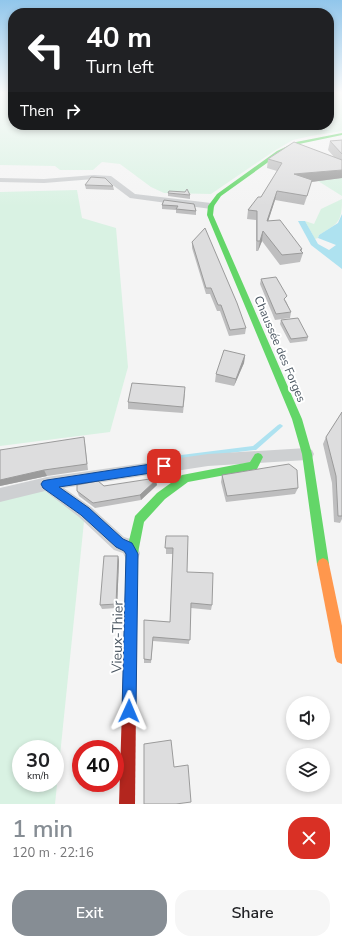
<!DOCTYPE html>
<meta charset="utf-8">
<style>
body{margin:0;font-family:"Nunito Sans",sans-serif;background:#f6f6f6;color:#202124;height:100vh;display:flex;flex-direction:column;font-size:15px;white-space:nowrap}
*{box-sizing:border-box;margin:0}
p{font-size:13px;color:#757577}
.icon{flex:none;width:22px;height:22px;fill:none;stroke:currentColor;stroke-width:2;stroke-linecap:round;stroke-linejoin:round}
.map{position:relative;height:804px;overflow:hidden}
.details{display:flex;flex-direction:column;background:#fff;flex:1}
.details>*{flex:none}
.hud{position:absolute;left:8px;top:8px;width:326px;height:122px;border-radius:16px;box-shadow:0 2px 6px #0003;background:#202124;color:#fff;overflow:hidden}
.buttons{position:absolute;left:286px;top:696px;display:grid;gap:8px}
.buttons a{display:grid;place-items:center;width:44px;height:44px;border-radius:50%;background:#fff;box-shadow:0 2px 6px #0003;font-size:20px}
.speed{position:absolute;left:12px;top:740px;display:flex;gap:8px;font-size:20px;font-weight:700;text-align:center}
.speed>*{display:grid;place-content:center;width:52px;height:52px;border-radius:50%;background:#fff;box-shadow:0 2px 6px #0003;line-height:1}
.speed small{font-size:10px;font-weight:400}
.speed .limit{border:6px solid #d22;background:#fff;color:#111}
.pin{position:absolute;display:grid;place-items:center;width:34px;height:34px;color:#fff;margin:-17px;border-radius:8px;box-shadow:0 2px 6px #0006}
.me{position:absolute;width:44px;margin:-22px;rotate:1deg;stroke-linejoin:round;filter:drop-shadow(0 0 3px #0008)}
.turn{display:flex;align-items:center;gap:14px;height:84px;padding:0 12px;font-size:18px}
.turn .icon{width:52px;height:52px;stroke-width:2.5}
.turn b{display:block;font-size:28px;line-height:34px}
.then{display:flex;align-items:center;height:38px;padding:0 12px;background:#0003;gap:8px;font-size:15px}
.round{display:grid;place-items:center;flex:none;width:42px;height:42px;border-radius:16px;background:#f6f6f6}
.summary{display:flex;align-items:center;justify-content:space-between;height:68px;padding:0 12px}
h1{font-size:24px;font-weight:600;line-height:30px;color:#868d94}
.action{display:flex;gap:8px;margin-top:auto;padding:8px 12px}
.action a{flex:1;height:46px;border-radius:16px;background:#868d94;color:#fff;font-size:16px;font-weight:600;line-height:46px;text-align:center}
.action a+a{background:#f6f6f6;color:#202124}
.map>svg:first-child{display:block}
</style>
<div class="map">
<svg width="342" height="804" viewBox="0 0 342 804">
<rect width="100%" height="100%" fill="#f4f4f4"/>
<g fill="#d9f2e3" fill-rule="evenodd">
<polygon points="0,93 13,93 13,125 329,125 329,93 342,93 342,131 311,136 293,140 274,151 211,194 164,193 151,187 120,164 102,162 93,170 60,170 55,166 0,165"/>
<polygon points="342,178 342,196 318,181"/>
<polygon points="77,190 82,218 116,228 128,367 110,432 0,446 0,192"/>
<path d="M342,199c0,24 -4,24 -23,36l-1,3 -3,1 -10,-18 9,3 7,-15z"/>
<path d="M47,484l38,28 -30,292h-55v-309zM21,749h34v34h-34z"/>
</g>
<polygon fill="#aee2f0" points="342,214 342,269 311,245 298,221 305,221 318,244 329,250 336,245 318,238 319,235 338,223"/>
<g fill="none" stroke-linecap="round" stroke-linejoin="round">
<polygon fill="#aee2f0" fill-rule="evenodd" points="280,424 282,425 283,426 282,427 256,450 254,450 165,461 163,461 162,459 163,457 165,457 253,446 278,425"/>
<g fill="#ced0d2" fill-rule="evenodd">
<polygon points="94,175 111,176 135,194 211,203 215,206 211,209 130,198 106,180 94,179 44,183 0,182 0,178 44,179"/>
<polygon points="307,448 312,450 314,454 312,458 307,460 208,466 64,488 91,507 124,537 134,540 140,553 138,559 132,561 126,559 123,553 114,550 79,517 45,491 0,502 0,488 47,477 208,454"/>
</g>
<g fill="#63d668" fill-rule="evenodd">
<polygon points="342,133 342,135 299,144 281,153 221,196 214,206 213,215 302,419 312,454 329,564 327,568 323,570 319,568 317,564 302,454 292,419 207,215 208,206 217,194 277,151 296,142"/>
<polygon points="258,453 261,454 263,457 257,469 188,482 165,499 144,522 138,553 137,612 135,616 131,618 127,616 125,612 126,553 135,516 157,493 182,475 250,462 255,454"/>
</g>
<polygon fill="#ff974d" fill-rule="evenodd" points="323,558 327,560 329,564 342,626 342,664 337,662 335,657 317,564 319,560"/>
<polygon fill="#b3261e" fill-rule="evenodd" points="131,606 135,608 137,612 135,804 119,804 125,612 127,608"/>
</g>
<g fill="#bebebf">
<polygon points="342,140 342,178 311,182 304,205 275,200 268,221 302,249 302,252 303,253 300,262 280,265 262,241 258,251 256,251 256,220 247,219 248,210 261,197 277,171 267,168 268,159 334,157 328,150 330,141"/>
<polygon points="85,185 113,186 114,190 86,189"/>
<polygon points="168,193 190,195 190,199 168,196"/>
<polygon points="164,200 196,211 196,215 176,213 176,210 162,209 162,205"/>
<polygon points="192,242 246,328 245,334 229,336 220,311 217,311 210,294 206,294 192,248"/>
<polygon points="261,279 286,301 291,312 290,318 275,320 260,284"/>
<polygon points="281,320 308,337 307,341 290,343 280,324"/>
<polygon points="245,355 244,363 234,386 215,382 216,374"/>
<polygon points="185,394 183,413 128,409 128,402"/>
<polygon points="342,412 342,519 340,523 334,522 332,483 323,444 326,437"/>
<polygon points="85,443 88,470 47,476 0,486 0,450"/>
<polygon points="222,475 298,488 295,494 226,502 221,482"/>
<polygon points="157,485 141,500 95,508 79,496 77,491 104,486"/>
<polygon points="166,536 187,572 212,605 211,610 191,608 189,644 153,641 151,663 144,663 144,620 170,622 173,554 166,554"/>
<polygon points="118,556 119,561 117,608 102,609 100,605"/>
</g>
<g fill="#9b9b9b">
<polygon points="342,170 342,178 311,182 304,205 307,196 294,174"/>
<polygon points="277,191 275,200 265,231 267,221"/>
<polygon points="263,231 262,241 258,251 260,241"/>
<polygon points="245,355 244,363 234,386 236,379"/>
<polygon points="44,470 47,476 0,486 0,480"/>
<polygon points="156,480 157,485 141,500 140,495"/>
<polygon points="118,556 119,561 117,608 116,604"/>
</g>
<g fill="#ddddde" stroke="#9b9b9b">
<polygon points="342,140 342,154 330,141"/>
<polygon points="294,142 342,160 342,170 294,174 312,180 307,196 277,191 267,221 280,220 302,249 300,250 303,253 282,255 263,231 260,241 257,241 257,211 248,210 258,197 261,197 282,163 268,159"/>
<polygon points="91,177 105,178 113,186 85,185"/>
<polygon points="187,189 190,195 168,193 169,191 185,192"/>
<polygon points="164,200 194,204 196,211 176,209 178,206 162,205"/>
<polygon points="205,228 237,303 246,328 230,330 221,305 218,305 211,288 206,288 192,242"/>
<polygon points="276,277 287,296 284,299 291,312 276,314 261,279"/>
<polygon points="298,318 308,337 291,339 281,320"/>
<polygon points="224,350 245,355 236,379 216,374"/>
<polygon points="132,383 185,387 183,407 128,402"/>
<polygon points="342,412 342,516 338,516 336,476 326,437"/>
<polygon points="84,437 87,464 44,470 0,480 0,450"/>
<polygon points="289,464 297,470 298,488 227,496 222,475"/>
<polygon points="156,478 156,480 140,495 93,503 77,491 77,485 98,481 104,486"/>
<polygon points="166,536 188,536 187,572 213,573 212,605 191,603 190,640 153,637 151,660 144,659 144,620 170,622 173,548 165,548"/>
<polygon points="104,556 118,556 116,604 100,605"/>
<polygon points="171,740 174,767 188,765 191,802 176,804 144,804 144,744"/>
</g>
<linearGradient id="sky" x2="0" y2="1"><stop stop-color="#91c6eb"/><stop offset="0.45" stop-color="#fafafa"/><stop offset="1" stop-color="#fafafa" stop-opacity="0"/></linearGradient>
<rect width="342" height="206" fill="url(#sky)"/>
<polygon fill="#1a73e8" stroke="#114b97" points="164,462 169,466 164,471 59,487 89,508 123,539 132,543 138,554 136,711 134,716 129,718 124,716 122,711 126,554 124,551 116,547 81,515 43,488 41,484 43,481 47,480"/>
<g text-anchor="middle" stroke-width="4" stroke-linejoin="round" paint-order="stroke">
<g font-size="12" fill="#4a5661" stroke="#fff">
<text transform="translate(280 349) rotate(67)" y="4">Chaussée des Forges</text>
</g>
<g font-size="14" fill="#4a5661" stroke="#fff">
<text transform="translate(117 637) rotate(-89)" y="5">Vieux-Thier</text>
</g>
</g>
</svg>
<div class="buttons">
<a><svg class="icon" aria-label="sound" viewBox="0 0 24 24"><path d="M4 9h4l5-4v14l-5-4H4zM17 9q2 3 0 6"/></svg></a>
<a><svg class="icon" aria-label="layers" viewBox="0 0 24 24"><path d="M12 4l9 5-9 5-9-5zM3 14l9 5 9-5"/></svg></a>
</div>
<div class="speed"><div>30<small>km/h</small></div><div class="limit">40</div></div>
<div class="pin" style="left:164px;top:466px;background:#d93025"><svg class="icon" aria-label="arrive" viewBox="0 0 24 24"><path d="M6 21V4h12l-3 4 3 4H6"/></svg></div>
<svg class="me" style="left:129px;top:711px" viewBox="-20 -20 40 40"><path d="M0-17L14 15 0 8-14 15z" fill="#1a73e8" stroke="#fff" stroke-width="4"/></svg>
<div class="hud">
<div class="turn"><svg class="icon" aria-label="left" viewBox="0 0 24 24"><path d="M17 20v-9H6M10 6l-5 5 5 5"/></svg><div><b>40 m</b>Turn left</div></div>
<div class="then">Then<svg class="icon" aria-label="right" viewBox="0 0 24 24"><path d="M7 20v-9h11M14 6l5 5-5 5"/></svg></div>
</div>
</div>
<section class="details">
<div class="summary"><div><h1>1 min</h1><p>120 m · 22:16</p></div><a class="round" style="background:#d93025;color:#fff"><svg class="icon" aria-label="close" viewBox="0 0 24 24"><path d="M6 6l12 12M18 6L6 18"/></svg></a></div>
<div class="action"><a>Exit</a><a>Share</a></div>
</section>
